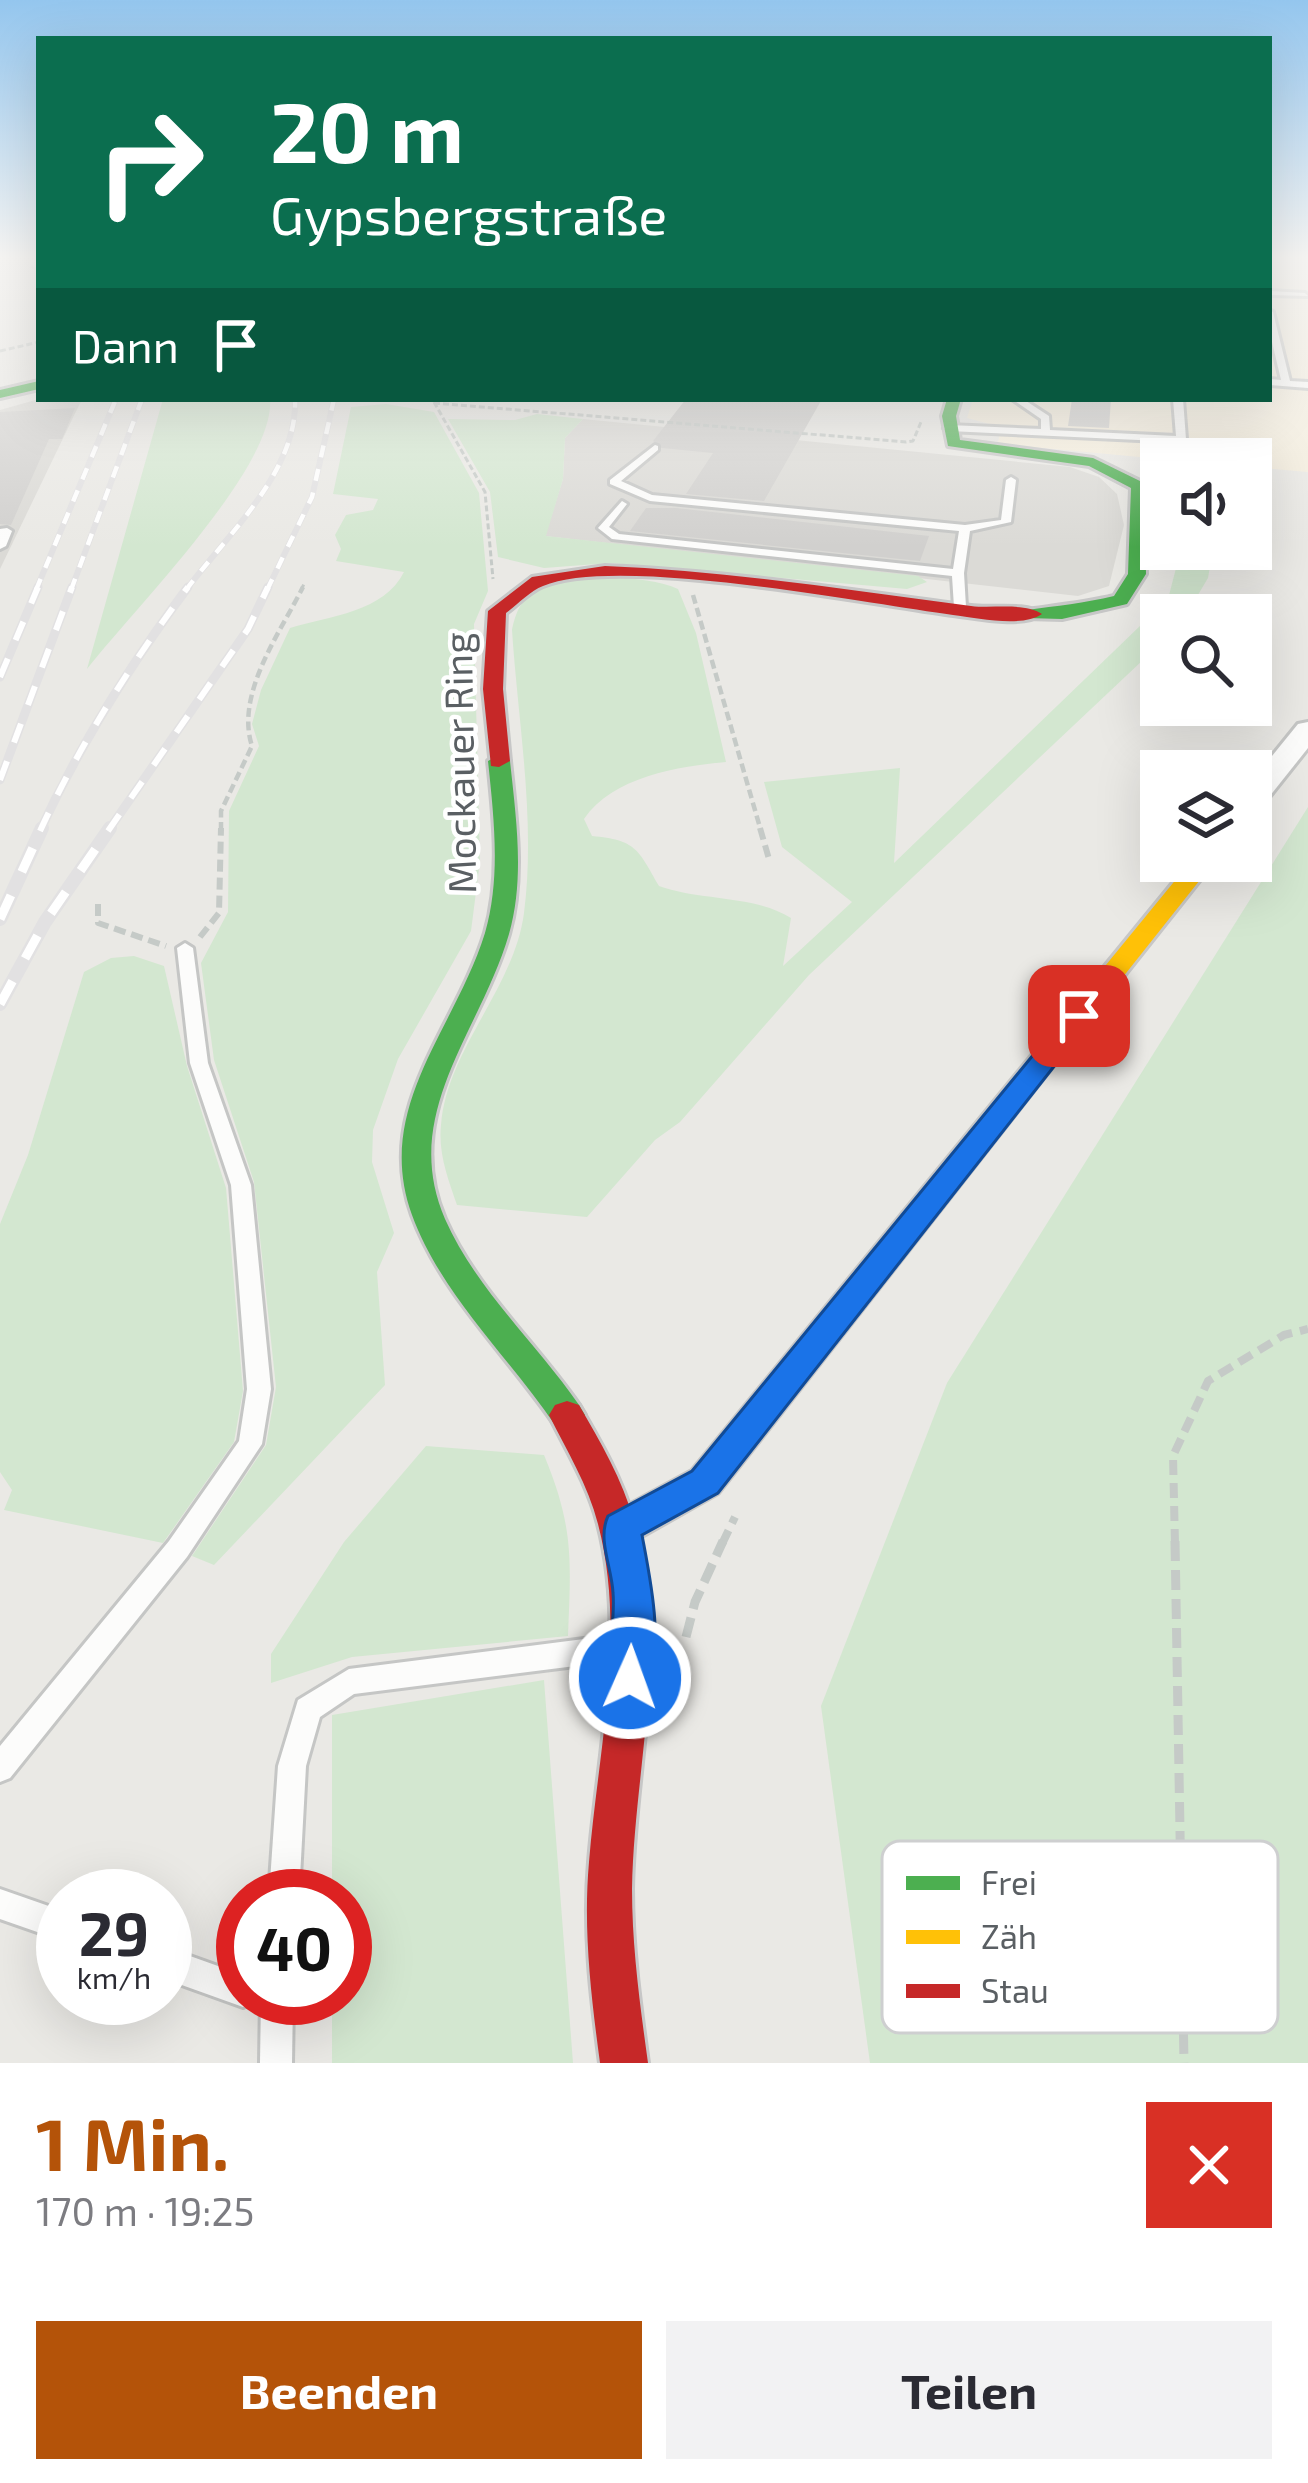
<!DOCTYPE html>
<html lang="de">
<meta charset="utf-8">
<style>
body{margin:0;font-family:"Exo 2",sans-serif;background:#f2f2f3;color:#2b2b33;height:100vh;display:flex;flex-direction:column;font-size:45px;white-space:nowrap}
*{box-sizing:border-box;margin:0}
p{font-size:39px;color:#7c7c81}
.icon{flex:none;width:66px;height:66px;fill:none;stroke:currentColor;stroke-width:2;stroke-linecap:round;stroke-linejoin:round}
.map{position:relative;height:2063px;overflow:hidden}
.details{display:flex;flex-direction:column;background:#fff;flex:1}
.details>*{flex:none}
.hud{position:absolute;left:36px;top:36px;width:1236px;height:366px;border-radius:0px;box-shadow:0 12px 48px #0002;background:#0b6e4f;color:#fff;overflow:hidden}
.fabs{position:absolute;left:1140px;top:438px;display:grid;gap:24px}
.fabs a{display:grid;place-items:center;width:132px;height:132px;border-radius:0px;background:#fff;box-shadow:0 12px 48px #0002;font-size:60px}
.speed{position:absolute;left:36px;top:1869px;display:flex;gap:24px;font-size:60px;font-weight:700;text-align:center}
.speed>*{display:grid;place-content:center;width:156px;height:156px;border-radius:50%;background:#fff;box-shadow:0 12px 48px #0002;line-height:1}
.speed small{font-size:30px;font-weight:400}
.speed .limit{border:18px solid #d22;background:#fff;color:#111}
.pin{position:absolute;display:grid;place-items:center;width:102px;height:102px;color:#fff;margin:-51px;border-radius:24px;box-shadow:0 6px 18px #0006}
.me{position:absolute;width:132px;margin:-66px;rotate:2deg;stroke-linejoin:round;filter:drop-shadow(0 0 9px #0008)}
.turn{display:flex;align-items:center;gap:42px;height:252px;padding:0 36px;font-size:54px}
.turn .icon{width:156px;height:156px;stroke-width:2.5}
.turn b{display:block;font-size:84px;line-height:102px}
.then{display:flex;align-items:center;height:114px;padding:0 36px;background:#0003;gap:24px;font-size:45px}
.round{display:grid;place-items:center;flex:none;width:126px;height:126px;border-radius:0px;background:#f2f2f3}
.summary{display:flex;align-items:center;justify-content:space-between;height:204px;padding:0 36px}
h1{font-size:72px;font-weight:700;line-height:90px;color:#b45309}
.primary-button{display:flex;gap:24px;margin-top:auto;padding:24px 36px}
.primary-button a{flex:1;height:138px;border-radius:0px;background:#b45309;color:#fff;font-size:48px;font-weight:700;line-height:138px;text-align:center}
.primary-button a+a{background:#f2f2f3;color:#2b2b33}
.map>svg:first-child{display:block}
</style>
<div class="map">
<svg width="1308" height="2063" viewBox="0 0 1308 2063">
<rect width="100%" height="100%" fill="#eae9e5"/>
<polygon fill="#f5eedd" points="1269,258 1308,258 1308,472 1251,467 1251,459 1161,459 1010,445 998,442 1001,427 967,418 973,399 1269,399"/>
<g fill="#dbdad6">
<polygon points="39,399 82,399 0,569 0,410"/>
<polygon points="583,419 1070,467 1099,477 1117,494 1124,525 1109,586 1078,596 545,536 563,479 565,438"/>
</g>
<g fill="#d3e7d0">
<path d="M163,399h107c6,68 -138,212 -183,270z"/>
<path d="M386,404l48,8 45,81 9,98 -14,33 6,237 -9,70 -73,128 -25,71 -1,32 22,71 -17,39 8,113 -171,180 -22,-9 74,-111 10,-58 -22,-205 -40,-122 -13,-97 27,-51 1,-101 30,-65 -7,-22 9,-34 29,-62c40,-12 94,-16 114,-56l-68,-11 5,-12 -6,-14 11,-20 27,-5 5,-11 -45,-5 18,-87z"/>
<polygon points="537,414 583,419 565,438 563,479 546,536 918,576 927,582 907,589 611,563 544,568 498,557 490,492 448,419 515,420"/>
<path d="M1181,549h32l-5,29 -22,37h-25v28l-352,332 -129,147 -25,18 -68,77 -130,-12c-9,-26 -19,-52 -16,-80 6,-76 73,-136 83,-212 12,-92 -6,-191 -12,-283 3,-15 9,-32 24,-40 33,-17 109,-16 142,-1l18,44 30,129c-47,4 -114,15 -142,57l8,17c44,4 46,13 67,50 41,15 96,9 132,32l-8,48 69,-64 -70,-55 -18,-65 136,-14 -6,95 274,-264z"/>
<polygon points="1308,807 1308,2063 870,2063 821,1706 947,1383"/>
<polygon points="134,956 164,966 187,1066 226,1188 243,1391 234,1442 163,1543 4,1510 12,1490 0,1472 0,1224 28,1155 84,972 111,958"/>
<path d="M426,1446l118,9c30,72 27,105 24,181l-216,21 -81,26v-29l73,-112z"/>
<polygon points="544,1680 573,2063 332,2063 332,1998 345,1998 345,1896 332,1896 332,1715"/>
</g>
<g fill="#d1d0ce">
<polygon points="686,399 822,399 764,501 686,494 713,453 662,448 653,441"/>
<polygon points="1072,399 1111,399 1109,428 1068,426"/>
<polygon points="75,408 62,439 49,439 11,525 0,524 0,412"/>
<polygon points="646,508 676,508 929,536 920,561 630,531"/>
</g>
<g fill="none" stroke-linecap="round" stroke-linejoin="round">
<g stroke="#c5c6c5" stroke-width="6">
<g id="lane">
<polygon points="1269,291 1305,293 1308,296 1269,295"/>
<polygon points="1269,310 1273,312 1290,381 1308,382 1308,388 1269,385 1269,379 1281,380 1269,329"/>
<polygon points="1012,399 1023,399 1049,416 1050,430 1176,436 1173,399 1183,399 1186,439 1181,442 949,431 944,428 949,425 1041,429 1041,419"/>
<polygon points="655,445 658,446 658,450 621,481 652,495 965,525 1001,520 1006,480 1011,477 1016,480 1011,522 970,531 964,573 966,607 960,611 954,607 952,576 612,539 598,528 622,501 627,504 609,527 619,534 953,569 959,531 650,501 610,484 610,480"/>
<polygon points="7,528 12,531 6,546 0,549 0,529"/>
<polygon points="185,943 193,948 208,1063 251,1185 271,1389 262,1444 187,1557 10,1778 0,1782 0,1746 169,1541 239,1441 247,1389 231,1185 190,1063 177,948"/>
<polygon points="615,1635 624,1639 628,1648 624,1657 615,1661 354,1694 320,1717 306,1766 299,1896 269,1896 278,1766 298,1700 349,1669"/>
<polygon points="0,1889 63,1911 63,1941 0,1919"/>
<polygon points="165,1947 243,1975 243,1998 256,1998 254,2002 243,2007 165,1979"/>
<polygon points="261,1998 293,1998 292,2063 260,2063"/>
</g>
</g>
<g stroke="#c5c6c5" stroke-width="6">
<polygon id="street" points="1308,722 1308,748 1261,807 1251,810 1251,782 1298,724"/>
</g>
<g stroke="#c7c7c7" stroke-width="6">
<g id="fast">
<polygon points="39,381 39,389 0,398 0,390"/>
<path d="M947,399h14l-5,17 4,24 133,18 51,25 2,91 -19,30 -65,15 -35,-1v-8c29,-4 58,-7 87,-14l14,-22 3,-86 -42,-22 -141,-20 -6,-30z"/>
<path d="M499,755l11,6c6,57 15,117 -1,173 -28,97 -110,179 -64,285 31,70 91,124 134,186l6,10 -6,10 -12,4 -12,-4c-47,-69 -114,-131 -143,-210 -39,-108 43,-185 73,-282 16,-55 9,-115 3,-172z"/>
<polygon points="1083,1002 1092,1004 1096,1010 1092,1016 718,1493 635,1540 622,1544 609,1540 603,1528 609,1516 692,1471 1074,1004"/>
</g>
</g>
<g stroke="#c7c7c7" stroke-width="6">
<polygon id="slow" points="1191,861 1215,861 1092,1016 1074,1016 1070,1010 1074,1004"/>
</g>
<g stroke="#c7c7c7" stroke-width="6">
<g id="jam">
<path d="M605,566c123,5 244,24 366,40 21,3 54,-4 71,8 -20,14 -65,4 -89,1 -88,-12 -337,-60 -410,-29 -13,5 -26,19 -37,27l-3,76 7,72 -11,6 -8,-1 -8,-77 5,-78 44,-34z"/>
<path d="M567,1401l12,4c22,38 43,74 55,116 37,120 0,246 -2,368 0,58 8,116 16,174h-48c-9,-67 -17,-134 -11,-201 9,-112 38,-227 9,-338 -10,-39 -31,-73 -49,-109l6,-10z"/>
</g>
</g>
<g stroke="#c5cac7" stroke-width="3" stroke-dasharray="6 3" stroke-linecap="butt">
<polyline points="31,266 39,271"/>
<polyline points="0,351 39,342"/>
<polyline points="434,402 485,492 493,579"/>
<polyline points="434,403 906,442 913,441 921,422"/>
<polyline points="301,590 304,584"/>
</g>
<g stroke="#c5cac7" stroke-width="4.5" stroke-dasharray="9 4.5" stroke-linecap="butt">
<polyline points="693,595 761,831"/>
<path d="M221,831v-20l31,-65c-17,-52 28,-113 51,-159"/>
</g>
<g stroke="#c5cac7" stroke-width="6" stroke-dasharray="12 6" stroke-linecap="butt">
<polyline points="760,828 769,859"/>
<polyline points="98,904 98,923 166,946"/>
<polyline points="200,937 219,913 221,828"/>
</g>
<g stroke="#c5cac7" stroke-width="8" stroke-dasharray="15 8" stroke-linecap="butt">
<polyline points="722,1544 735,1517"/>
<polyline points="1175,1544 1173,1456 1208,1381 1284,1335 1308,1329"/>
</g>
<g stroke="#c5cac7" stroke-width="9" stroke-dasharray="20 9" stroke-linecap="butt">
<polyline points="1175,1541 1184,2063"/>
<polyline points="686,1637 695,1602 723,1541"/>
</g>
<use href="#lane" fill="#fcfcfb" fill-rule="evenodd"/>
<use href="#street" fill="#fcfcfb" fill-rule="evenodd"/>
<use href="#fast" fill="#4caf50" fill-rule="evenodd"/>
<use href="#slow" fill="#ffc107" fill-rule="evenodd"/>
<use href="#jam" fill="#c62828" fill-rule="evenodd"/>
<g stroke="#e2e1e2" stroke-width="6">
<g id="rail-far2">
<polyline points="36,590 116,399"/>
<polyline points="71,590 142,399"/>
<path d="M186,590c41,-55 112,-119 109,-191"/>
<polyline points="267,590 312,497 334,399"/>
</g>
</g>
<g stroke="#e2e1e2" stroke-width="9">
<g id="rail-far1">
<polyline points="0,677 38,587"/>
<polyline points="0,780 72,587"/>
<path d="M40,831c41,-89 90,-166 148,-244"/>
<polyline points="108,831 248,629 268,587"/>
</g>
</g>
<g stroke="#e2e1e2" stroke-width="14">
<g id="rail">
<polyline points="0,919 42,828"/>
<polyline points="0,1004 45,922 110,828"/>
</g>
</g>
<use href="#rail-far2" stroke="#fff" stroke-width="4.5" stroke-dasharray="12" stroke-linecap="butt"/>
<use href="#rail-far1" stroke="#fff" stroke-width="6" stroke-dasharray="20" stroke-linecap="butt"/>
<use href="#rail" stroke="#fff" stroke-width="9" stroke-dasharray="26" stroke-linecap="butt"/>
</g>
<linearGradient id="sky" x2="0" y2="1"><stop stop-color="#94c6ee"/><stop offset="0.47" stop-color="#f6f5f3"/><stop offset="1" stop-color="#f6f5f3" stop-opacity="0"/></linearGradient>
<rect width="1308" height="547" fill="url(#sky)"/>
<path fill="#1a73e8" stroke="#114b97" stroke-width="3" d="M1079,1007l14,9 -4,6 -371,471 -76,42c9,48 23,111 3,157l-15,5 -14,-5c-13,-30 0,-66 -3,-99 -1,-25 -16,-54 -5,-77l84,-45 378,-461z"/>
<g text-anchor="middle" stroke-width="9" stroke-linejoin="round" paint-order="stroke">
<g font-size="39" fill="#5a5f63" stroke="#fff">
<text transform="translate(460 763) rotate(-91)" y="14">Mockauer Ring</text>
</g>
</g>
<rect x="882" y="1841" width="396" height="192" rx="18" fill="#fff" stroke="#cecfd0" stroke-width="3"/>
<rect x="906" y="1876" width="54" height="14" fill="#4caf50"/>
<rect x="906" y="1930" width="54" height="14" fill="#ffc107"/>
<rect x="906" y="1984" width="54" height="14" fill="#c62828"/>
<g font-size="33" fill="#5a5f63">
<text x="981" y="1895">Frei</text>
<text x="981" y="1949">Zäh</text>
<text x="981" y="2003">Stau</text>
</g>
</svg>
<div class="fabs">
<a><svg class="icon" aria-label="sound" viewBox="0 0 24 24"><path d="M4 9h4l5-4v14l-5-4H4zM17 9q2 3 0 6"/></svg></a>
<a><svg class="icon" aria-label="search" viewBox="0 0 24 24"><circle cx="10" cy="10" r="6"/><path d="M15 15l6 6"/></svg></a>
<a><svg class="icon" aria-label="layers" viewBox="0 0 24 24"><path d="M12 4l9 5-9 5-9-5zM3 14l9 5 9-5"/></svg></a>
</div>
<div class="speed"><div>29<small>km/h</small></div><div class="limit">40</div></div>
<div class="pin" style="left:1079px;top:1016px;background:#d93025"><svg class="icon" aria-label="arrive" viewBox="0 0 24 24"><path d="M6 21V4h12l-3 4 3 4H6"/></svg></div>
<svg class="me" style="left:630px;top:1678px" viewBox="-20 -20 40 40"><circle r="17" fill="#1a73e8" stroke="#fff" stroke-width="3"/><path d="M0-11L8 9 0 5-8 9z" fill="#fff"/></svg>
<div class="hud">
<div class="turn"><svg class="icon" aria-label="right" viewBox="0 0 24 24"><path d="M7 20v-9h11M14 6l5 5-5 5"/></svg><div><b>20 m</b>Gypsbergstraße</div></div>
<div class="then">Dann<svg class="icon" aria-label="arrive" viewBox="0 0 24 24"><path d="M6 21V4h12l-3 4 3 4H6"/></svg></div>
</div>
</div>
<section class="details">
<div class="summary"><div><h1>1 Min.</h1><p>170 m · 19:25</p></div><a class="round" style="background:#d93025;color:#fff"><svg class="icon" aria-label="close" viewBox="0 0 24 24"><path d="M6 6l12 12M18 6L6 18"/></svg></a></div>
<div class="primary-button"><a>Beenden</a><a>Teilen</a></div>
</section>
